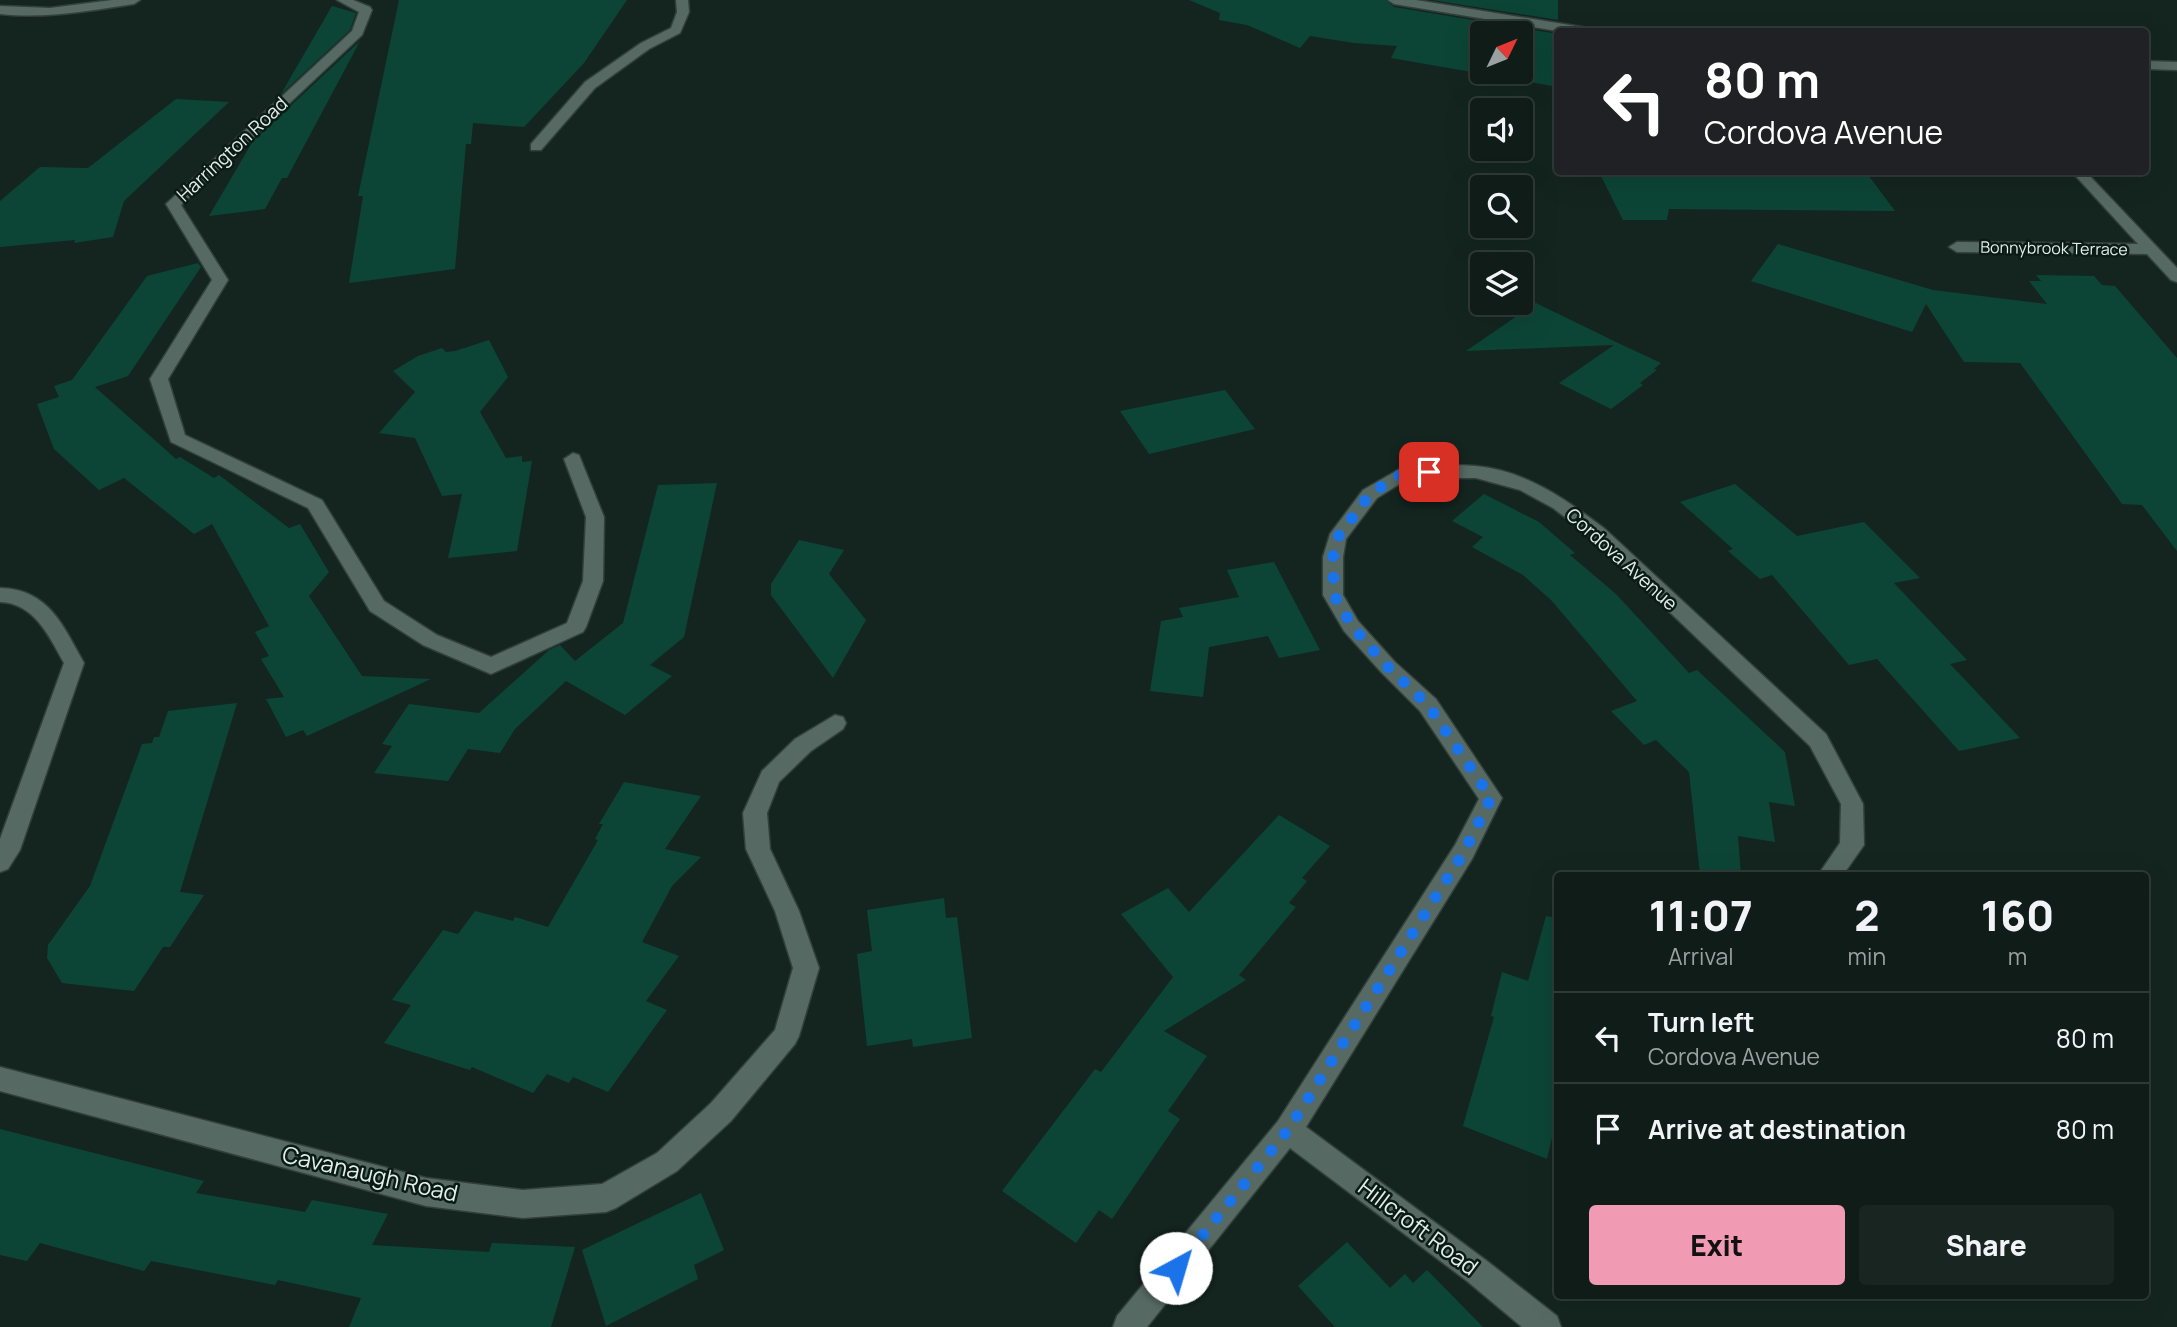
<!DOCTYPE html>
<style>
body{margin:0;font-family:Manrope,sans-serif;background:#182520;color:#f1f3f6;height:100vh;display:flex;flex-direction:column;font-size:26px;white-space:nowrap}
*{box-sizing:border-box;margin:0}
p{font-size:23px;color:#9ba1a1}
.icon{flex:none;width:38px;height:38px;fill:none;stroke:currentColor;stroke-width:2;stroke-linecap:round;stroke-linejoin:round}
.map{position:relative;flex:1;overflow:hidden}
.sheet{position:absolute;left:1554px;top:872px;width:595px;height:427px;display:flex;flex-direction:column;background:#0f1c17;border-radius:7px;box-shadow:0 7px 28px #0002,0 0 0 2px #2f3a36}
.sheet>*{flex:none}
.top-card{position:absolute;left:1554px;top:28px;width:595px;height:147px;border-radius:7px;box-shadow:0 7px 28px #0002,0 0 0 2px #2f3a36;background:#202124;color:#fff;overflow:hidden}
.needle{width:46px;rotate:47deg}
.controls{position:absolute;left:1470px;top:21px;display:grid;gap:14px}
.controls a{display:grid;place-items:center;width:63px;height:63px;border-radius:7px;background:#0f1c17;box-shadow:0 7px 28px #0002,0 0 0 2px #2f3a36;font-size:35px}
.pin{position:absolute;display:grid;place-items:center;width:60px;height:60px;color:#fff;margin:-30px;border-radius:14px;box-shadow:0 4px 10px #0006}
.me{position:absolute;width:77px;margin:-38px;rotate:39deg;stroke-linejoin:round;filter:drop-shadow(0 0 5px #0008)}
.turn{display:flex;align-items:center;gap:24px;height:147px;padding:0 35px;font-size:32px}
.turn .icon{width:91px;height:91px;stroke-width:2.5}
.turn b{display:block;font-size:49px;line-height:60px}
.eta{display:flex;justify-content:space-evenly;align-items:center;height:119px;text-align:center}
.eta b{font-size:42px;font-weight:800;line-height:49px}
.button{display:flex;gap:14px;margin-top:auto;padding:14px 35px}
.button a{flex:1;height:80px;border-radius:7px;background:#f19ab3;color:#111;font-size:28px;font-weight:800;line-height:80px;text-align:center}
.button a+a{background:#182520;color:#f1f3f6}
ul{padding:0;list-style:none}
li{display:flex;align-items:center;gap:21px;height:91px;padding:0 35px;border-top:2px solid #2f3a36}
li div{flex:1}
li b{display:block;font-size:26px}
li em{font-style:normal}
.map>svg:first-child{display:block}
</style>
<div class="map">
<svg width="2177" height="1327" viewBox="0 0 2177 1327">
<rect width="100%" height="100%" fill="#14251f"/>
<g fill="#0c4536" fill-rule="evenodd">
<polygon points="399,0 627,0 584,63 524,127 473,123 471,144 466,144 455,269 349,283 363,196 358,196"/>
<path d="M1189,0h197l8,7 164,27v53l-167,-29 6,-12 -43,-3 -44,-7 -10,12 -53,-23 -28,-5 1,-7zM1482,33h39v39h-39z"/>
<polygon points="1432,0 1558,0 1558,20"/>
<polygon points="332,6 356,13 350,30 281,94"/>
<polygon points="360,41 287,178 282,178 265,209 209,216 253,141"/>
<polygon points="176,99 229,102 124,201 113,237 74,243 75,240 0,247 0,201 40,167 88,168"/>
<polygon points="1599,172 1866,172 1895,211 1669,209 1667,220 1623,220"/>
<polygon points="1778,244 1933,290 2047,304 2029,281 2041,281 2036,275 2094,276 2102,285 2115,286 2177,358 2177,551 2142,505 2122,504 2020,363 1964,362 1926,304 1912,332 1751,281"/>
<polygon points="198,263 201,267 128,376 95,387 176,459 180,457 214,478 219,475 289,528 300,524 329,572 309,596 362,676 431,679 307,736 303,730 286,737 266,699 284,697 261,659 269,656 255,632 269,626 212,524 194,534 124,478 99,490 54,449 37,404 59,397 54,386 72,380 147,276"/>
<polygon points="1536,303 1618,343 1661,363 1654,369 1657,370 1640,383 1643,385 1611,409 1559,383 1614,345 1466,351"/>
<polygon points="489,340 508,377 480,412 506,458 522,456 522,462 532,461 517,551 448,558 462,494 442,496 415,438 379,433 415,392 393,371 418,356 442,348 446,352 455,351"/>
<polygon points="1225,390 1255,429 1149,454 1120,411"/>
<polygon points="717,483 684,637 650,665 672,676 625,715 566,681 515,729 500,753 468,749 448,781 374,773 392,746 382,744 409,704 479,713 549,650 560,645 575,661 623,623 658,485"/>
<polygon points="1735,484 1797,536 1864,522 1920,578 1894,583 1967,660 1950,664 2020,738 1959,751 1877,659 1849,665 1772,575 1760,579 1728,551 1733,549 1680,502"/>
<polygon points="1484,494 1539,522 1575,553 1570,555 1616,594 1689,673 1697,670 1785,752 1795,806 1769,802 1775,842 1738,836 1741,875 1700,875 1689,772 1656,740 1644,745 1611,711 1637,701 1551,600 1523,575 1472,547 1483,537 1452,521"/>
<polygon points="799,540 844,550 829,574 866,620 833,678 771,595 771,584"/>
<polygon points="1274,562 1320,650 1279,658 1268,636 1209,647 1203,697 1150,691 1161,621 1183,617 1179,608 1239,597 1227,570"/>
<polygon points="237,703 180,892 204,895 170,947 163,947 134,991 62,983 47,958 48,945 90,886 142,744 152,743 154,737 159,737 168,711"/>
<polygon points="624,782 701,796 665,849 701,857 672,886 642,942 679,956 646,1001 667,1010 608,1092 573,1077 569,1083 547,1074 533,1093 472,1067 470,1070 384,1043 411,1005 392,1000 443,930 458,934 475,911 513,921 515,917 548,927 598,840 595,839 603,824 599,824"/>
<polygon points="1279,815 1330,846 1302,878 1307,881 1289,903 1296,907 1239,975 1246,980 1164,1031 1207,1056 1168,1111 1180,1119 1112,1219 1099,1210 1076,1243 1002,1191 1095,1069 1101,1072 1173,977 1121,914 1168,888 1189,912"/>
<polygon points="944,898 946,918 957,917 972,1038 913,1047 912,1039 867,1046 857,954 872,951 867,910"/>
<polygon points="1546,916 1558,918 1558,1112 1547,1159 1463,1126 1494,1017 1491,1016 1502,972 1528,981"/>
<polygon points="0,1129 204,1181 196,1193 305,1212 312,1200 388,1214 372,1245 489,1252 492,1243 575,1247 551,1327 349,1327 361,1298 278,1280 275,1285 151,1261 144,1271 40,1243 27,1261 0,1255"/>
<polygon points="701,1193 724,1250 694,1265 698,1279 606,1326 582,1250"/>
<polygon points="1347,1242 1390,1288 1405,1274 1413,1283 1427,1270 1483,1327 1335,1327 1298,1286"/>
</g>
<g fill="none" stroke-linecap="round" stroke-linejoin="round">
<g stroke="#333f3a" stroke-width="3">
<g id="street">
<path d="M112,0h28l-6,4c-45,7 -89,15 -134,10v-8l50,2z"/>
<polygon points="337,0 353,0 370,7 372,10 362,35 181,205 228,280 168,379 185,435 322,500 384,601 437,635 491,657 567,623 583,581 586,517 564,459 573,453 579,455 604,517 603,581 586,627 583,632 491,674 423,645 370,611 308,508 171,442 150,379 212,280 166,204 352,31 359,12"/>
<polygon points="676,0 688,0 689,12 680,33 649,49 595,88 541,150 531,150 531,144 585,82 641,43 671,28 677,12"/>
<polygon points="1388,0 1416,0 1588,28 1594,32 1563,32 1394,4"/>
<polygon points="2146,61 2177,62 2177,70 2146,69"/>
<polygon points="2072,172 2086,172 2177,268 2177,282 2171,280 2147,254 1957,252 1949,247 1957,242 2138,244"/>
<path d="M1405,466c23,0 47,-2 70,0 50,4 92,34 130,63l221,205 37,70 1,41 -21,30h-25l22,-32 1,-39 -31,-58 -219,-209 -38,-29 -33,-18 -44,-12h-67l-32,20 -31,41 -3,18v38l15,26 37,41 41,37 66,99 -30,61 -166,268 181,134 70,55 4,11h-39l-55,-46 -177,-133 -143,179h-34l4,-11 161,-195 177,-276 24,-46 -59,-88 -39,-39 -37,-41 -21,-36v-38l7,-23 33,-44z"/>
<path d="M0,588c49,1 63,38 84,75l-64,187 -12,19 -8,3v-33l64,-176c-15,-27 -30,-60 -64,-61z"/>
<polygon points="835,715 843,717 846,723 843,729 811,751 779,782 767,813 770,849 799,911 819,968 799,1036 795,1044 731,1121 677,1171 616,1208 606,1212 523,1218 426,1206 0,1091 0,1067 426,1178 523,1190 602,1184 657,1153 711,1103 775,1030 793,968 775,911 746,849 743,813 762,771 795,739"/>
</g>
</g>
<use href="#street" fill="#566962" fill-rule="evenodd"/>
</g>
<g fill="none" stroke-linecap="round" stroke-linejoin="round">
<polyline stroke="#1a73e8" stroke-width="12" stroke-dasharray="0 21.6" points="1176,1268 1288,1130 1464,852 1491,798 1428,705 1388,667 1352,626 1334,595 1333,557 1337,538 1370,494 1405,472 1429,472"/>
</g>
<g text-anchor="middle" stroke-width="5" stroke-linejoin="round" paint-order="stroke">
<g font-size="16" fill="#e3eee9" stroke="#0a1b16">
<text transform="translate(2054 248) rotate(1)" y="6">Bonnybrook Terrace</text>
</g>
<g font-size="19" fill="#e3eee9" stroke="#0a1b16">
<text transform="translate(232 149) rotate(-43)" y="7">Harrington Road</text>
<text transform="translate(1622 559) rotate(42)" y="7">Cordova Avenue</text>
</g>
<g font-size="23" fill="#e3eee9" stroke="#0a1b16">
<text transform="translate(370 1174) rotate(13)" y="8">Cavanaugh Road</text>
<text transform="translate(1418 1227) rotate(37)" y="8">Hillcroft Road</text>
</g>
</g>
</svg>
<div class="controls">
<a><svg class="needle" viewBox="-14 -14 28 28"><path d="M0-13l5 13h-10z" fill="#e53935"/><path d="M0 13l5-13h-10z" fill="#9ba1a1"/></svg></a>
<a><svg class="icon" aria-label="sound" viewBox="0 0 24 24"><path d="M4 9h4l5-4v14l-5-4H4zM17 9q2 3 0 6"/></svg></a>
<a><svg class="icon" aria-label="search" viewBox="0 0 24 24"><circle cx="10" cy="10" r="6"/><path d="M15 15l6 6"/></svg></a>
<a><svg class="icon" aria-label="layers" viewBox="0 0 24 24"><path d="M12 4l9 5-9 5-9-5zM3 14l9 5 9-5"/></svg></a>
</div>
<div class="pin" style="left:1429px;top:472px;background:#d93025"><svg class="icon" aria-label="arrive" viewBox="0 0 24 24"><path d="M6 21V4h12l-3 4 3 4H6"/></svg></div>
<svg class="me" style="left:1176px;top:1268px" viewBox="-20 -20 40 40"><circle r="19" fill="#fff"/><path d="M0-13L10 11 0 6-10 11z" fill="#1a73e8"/></svg>
<div class="top-card">
<div class="turn"><svg class="icon" aria-label="left" viewBox="0 0 24 24"><path d="M17 20v-9H6M10 6l-5 5 5 5"/></svg><div><b>80 m</b>Cordova Avenue</div></div>
</div>
<section class="sheet">
<div class="eta">
<div><b>11:07</b><p>Arrival</p></div>
<div><b>2</b><p>min</p></div>
<div><b>160</b><p>m</p></div>
</div>
<ul>
<li><svg class="icon" aria-label="left" viewBox="0 0 24 24"><path d="M17 20v-9H6M10 6l-5 5 5 5"/></svg><div><b>Turn left</b><p>Cordova Avenue</p></div><em>80 m</em></li>
<li><svg class="icon" aria-label="arrive" viewBox="0 0 24 24"><path d="M6 21V4h12l-3 4 3 4H6"/></svg><div><b>Arrive at destination</b></div><em>80 m</em></li>
</ul>
<div class="button"><a>Exit</a><a>Share</a></div>
</section>
</div>
